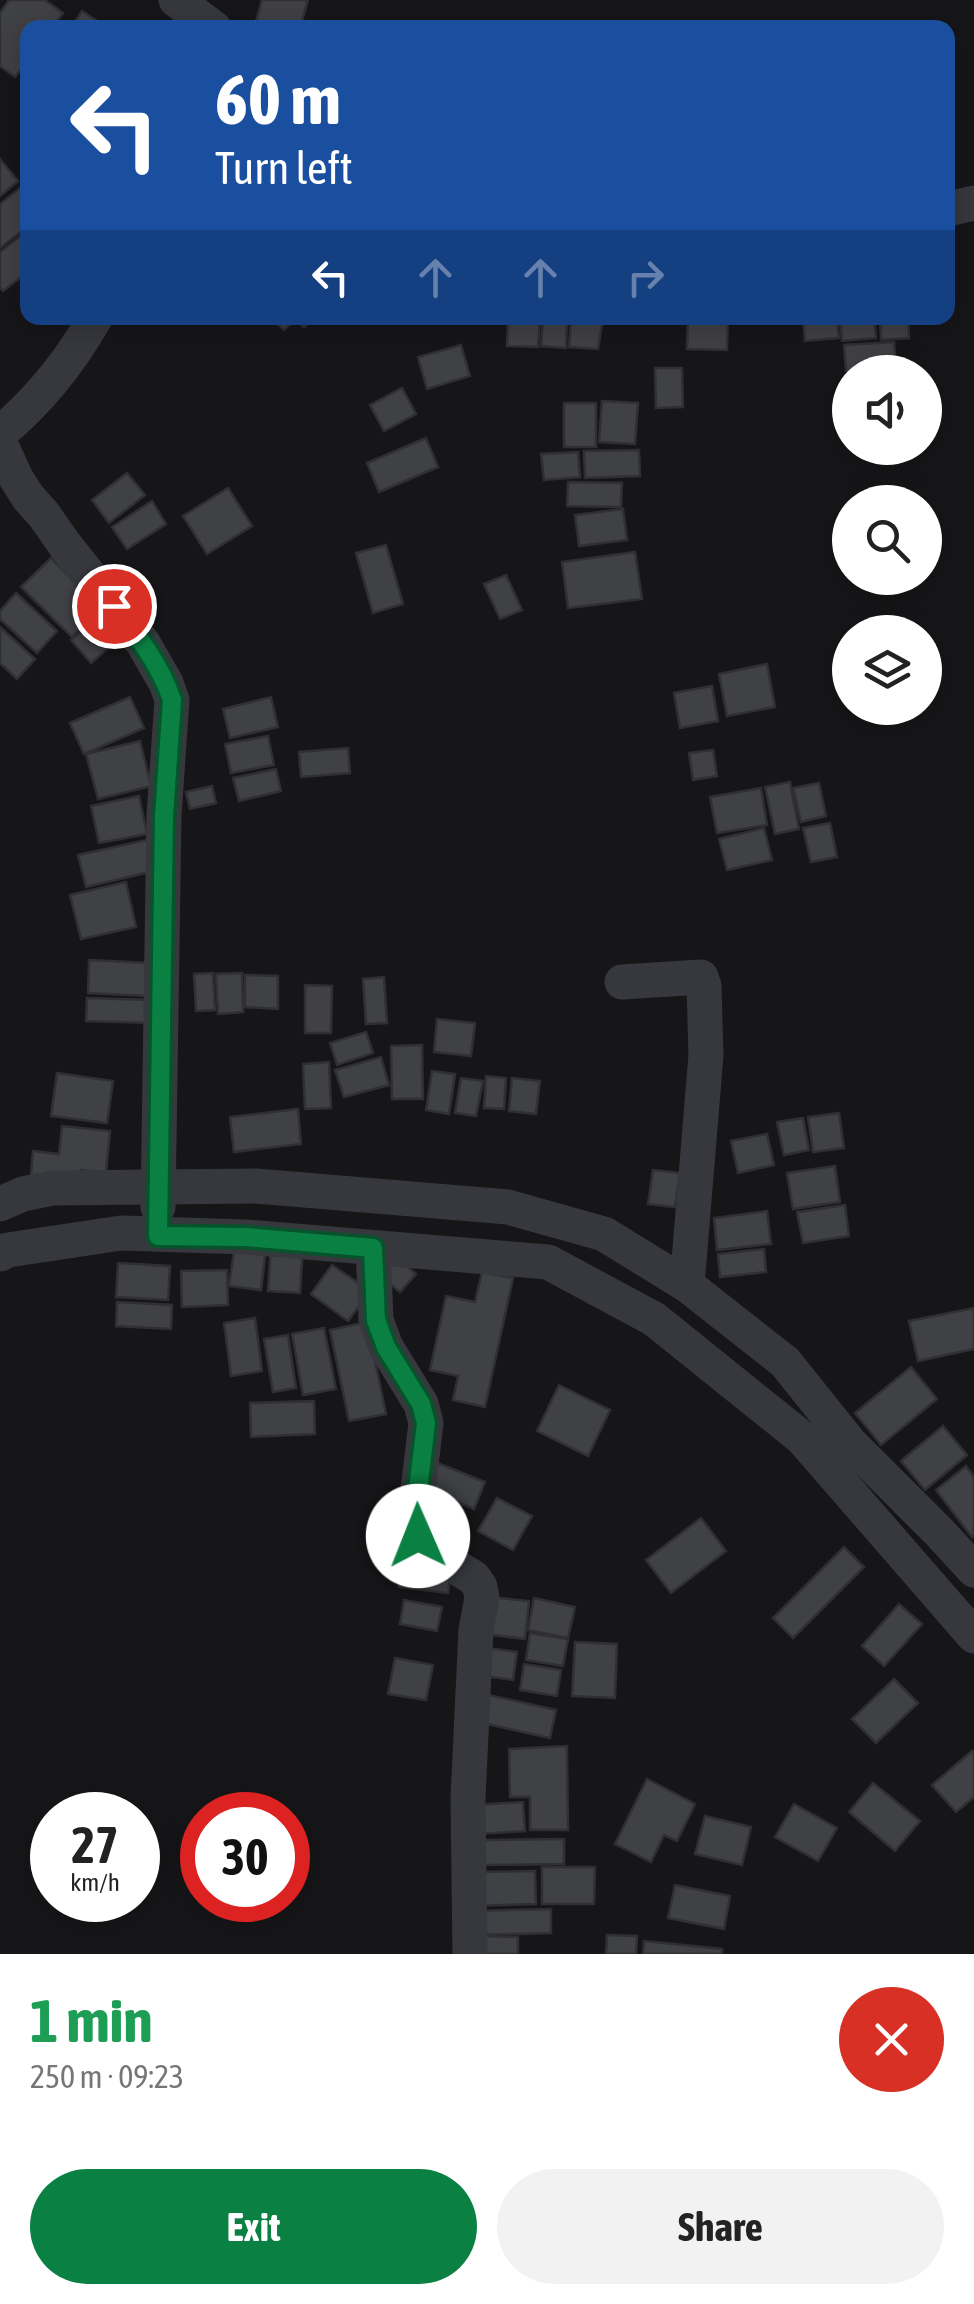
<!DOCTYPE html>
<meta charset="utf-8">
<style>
body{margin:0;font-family:"Asap Condensed",sans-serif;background:#f2f2f2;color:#222;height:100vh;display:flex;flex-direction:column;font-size:38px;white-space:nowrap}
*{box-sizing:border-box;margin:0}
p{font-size:32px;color:#767676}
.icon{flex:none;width:55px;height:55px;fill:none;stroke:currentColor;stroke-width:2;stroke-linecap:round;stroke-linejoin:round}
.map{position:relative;height:1954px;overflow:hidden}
.drawer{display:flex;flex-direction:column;background:#fff;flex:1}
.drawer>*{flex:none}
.hud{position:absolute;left:20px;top:20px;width:935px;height:305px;border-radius:20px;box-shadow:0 5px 25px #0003;background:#1a4fa0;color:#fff;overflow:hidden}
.fabs{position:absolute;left:832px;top:355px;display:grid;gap:20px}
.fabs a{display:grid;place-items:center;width:110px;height:110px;border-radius:50%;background:#fff;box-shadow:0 5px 25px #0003;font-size:50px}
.speed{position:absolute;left:30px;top:1792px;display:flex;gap:20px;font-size:50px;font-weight:700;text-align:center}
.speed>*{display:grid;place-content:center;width:130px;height:130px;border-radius:50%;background:#fff;box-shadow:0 5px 25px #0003;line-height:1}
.speed small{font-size:25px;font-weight:400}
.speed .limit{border:15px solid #d22;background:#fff;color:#111}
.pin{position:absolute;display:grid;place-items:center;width:85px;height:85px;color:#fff;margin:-42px;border:5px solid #fff;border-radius:50%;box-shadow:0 2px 10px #0007}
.me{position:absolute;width:110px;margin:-55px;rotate:359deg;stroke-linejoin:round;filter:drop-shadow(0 0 8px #0008)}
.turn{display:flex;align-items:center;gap:35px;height:210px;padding:0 30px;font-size:45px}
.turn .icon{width:130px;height:130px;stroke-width:2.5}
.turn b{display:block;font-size:70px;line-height:85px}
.lanes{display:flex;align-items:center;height:95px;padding:0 30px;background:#0003;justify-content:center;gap:50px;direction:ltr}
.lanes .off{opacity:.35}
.round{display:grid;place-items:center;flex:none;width:105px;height:105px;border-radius:52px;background:#f2f2f2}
.head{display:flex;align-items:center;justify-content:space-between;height:170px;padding:0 30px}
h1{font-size:60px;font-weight:700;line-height:75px;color:#1e9e55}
.button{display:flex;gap:20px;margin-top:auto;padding:20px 30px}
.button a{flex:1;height:115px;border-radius:60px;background:#0b8043;color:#fff;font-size:40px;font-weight:700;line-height:115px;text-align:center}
.button a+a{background:#f2f2f2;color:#222}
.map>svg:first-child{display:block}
</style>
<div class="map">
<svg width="974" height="1954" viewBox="0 0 974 1954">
<rect width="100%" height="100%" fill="#161618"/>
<g fill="#404145" stroke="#303034" stroke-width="2.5">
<polygon points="9,0 45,0 63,13 52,28 28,28 28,60 15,77 0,66 0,13"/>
<polygon points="262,0 308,0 300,28 254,28"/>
<polygon points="82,11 108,28 71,28"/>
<polygon points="0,159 18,181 0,196"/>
<polygon points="20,188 28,197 28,226 0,248 0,204"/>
<polygon points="28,230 28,272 3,291 0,287 0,252"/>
<polygon points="272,318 313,318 304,327 295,319 284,330"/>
<polygon points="508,318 540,318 538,347 507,346"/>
<polygon points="543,318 567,318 566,348 541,346"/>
<polygon points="571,318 603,318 598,349 569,347"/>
<polygon points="688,318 728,318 727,350 687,349"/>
<polygon points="803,318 837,318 839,338 805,341"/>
<polygon points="840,318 874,318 876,338 842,341"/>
<polygon points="880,318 908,318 909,338 881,340"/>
<polygon points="894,342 896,367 846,371 844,345"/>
<polygon points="461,345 470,376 427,389 418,357"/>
<polygon points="655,368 682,368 683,407 656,408"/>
<polygon points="402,388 416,414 384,431 370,405"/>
<polygon points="602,401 638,403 635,444 599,442"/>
<rect x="564" y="403" width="32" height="44"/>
<polygon points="426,438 438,467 379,492 367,463"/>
<polygon points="639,450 640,476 585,478 584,451"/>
<polygon points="578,452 580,477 544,480 541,454"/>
<polygon points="127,473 145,495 109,523 92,500"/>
<polygon points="568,482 622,483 621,507 567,506"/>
<polygon points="228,488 252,526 207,554 183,516"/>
<polygon points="152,501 166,524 127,549 112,527"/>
<polygon points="623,509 627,540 579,546 575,515"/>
<polygon points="386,545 403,604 373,613 356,553"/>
<polygon points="635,552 642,599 568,608 562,562"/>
<polygon points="51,558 101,608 72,637 21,587"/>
<polygon points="506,575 522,610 500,619 484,584"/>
<polygon points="16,593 57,631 37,653 0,619 0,611"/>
<polygon points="100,616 120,638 91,663 71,640"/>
<polygon points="0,627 35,659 17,679 0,663"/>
<polygon points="767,664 775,707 727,716 719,674"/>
<polygon points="712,686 718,721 680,728 674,693"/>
<polygon points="130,697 144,728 84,754 70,723"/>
<polygon points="271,697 278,727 230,738 223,709"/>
<polygon points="268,736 274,765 231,773 225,744"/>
<polygon points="140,741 151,786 98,799 86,754"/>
<polygon points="348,748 350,773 301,777 299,752"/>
<polygon points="713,750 717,776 693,780 689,753"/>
<polygon points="276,769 281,791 239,801 233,778"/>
<polygon points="790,782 799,829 775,834 765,787"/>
<polygon points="819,783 826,816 801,822 793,788"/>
<polygon points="212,786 216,803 190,809 186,792"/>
<polygon points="761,788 767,825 717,833 710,797"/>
<polygon points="139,796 147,834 99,843 91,806"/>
<polygon points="830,823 837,857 811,862 803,828"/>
<polygon points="764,828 772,860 727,870 719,839"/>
<polygon points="147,840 154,871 86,887 78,855"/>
<polygon points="126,882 136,927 81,939 70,895"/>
<polygon points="89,960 150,963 148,996 88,993"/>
<polygon points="213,973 215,1010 196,1011 194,974"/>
<polygon points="242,973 243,1012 218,1014 216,974"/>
<polygon points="245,975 278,976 278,1009 245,1007"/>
<polygon points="384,977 387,1023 366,1024 363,979"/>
<polygon points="305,985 332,986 331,1033 305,1033"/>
<polygon points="87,998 152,1000 151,1023 86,1021"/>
<polygon points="437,1019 475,1023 471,1056 434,1052"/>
<polygon points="366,1032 373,1053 337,1065 330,1043"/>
<polygon points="422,1045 423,1099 392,1099 391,1046"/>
<polygon points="381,1057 389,1085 344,1097 335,1070"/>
<polygon points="329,1062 331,1108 305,1109 303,1064"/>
<polygon points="432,1071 455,1074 449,1114 426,1110"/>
<polygon points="57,1073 113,1081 107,1123 51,1116"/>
<polygon points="486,1076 506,1078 504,1109 484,1108"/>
<polygon points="461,1078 483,1081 476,1116 455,1113"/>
<polygon points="512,1078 540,1081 536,1114 509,1111"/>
<polygon points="298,1109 301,1144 234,1152 230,1117"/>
<polygon points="839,1113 844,1148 813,1152 808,1117"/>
<polygon points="803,1118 809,1150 784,1155 777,1122"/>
<polygon points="62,1126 110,1131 106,1173 81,1170 80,1179 31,1175 33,1151 59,1154"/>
<polygon points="767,1134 774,1165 738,1173 731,1141"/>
<polygon points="835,1166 840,1202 793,1209 787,1173"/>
<polygon points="653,1170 680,1173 675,1207 648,1204"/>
<polygon points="845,1205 849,1236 803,1243 797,1212"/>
<polygon points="767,1211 771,1244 717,1250 714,1218"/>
<polygon points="235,1244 266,1248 261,1290 229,1286"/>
<polygon points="271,1244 303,1246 300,1293 268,1291"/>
<polygon points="764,1249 766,1272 720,1277 718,1254"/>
<polygon points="396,1257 416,1274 400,1292 380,1276"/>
<polygon points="118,1263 170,1266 168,1300 116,1297"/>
<polygon points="332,1265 370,1291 348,1321 311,1294"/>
<polygon points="227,1270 228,1305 182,1307 181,1271"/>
<polygon points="482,1272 513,1278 485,1407 453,1400 458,1376 430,1370 446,1296 475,1302"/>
<polygon points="117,1302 172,1305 171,1329 116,1326"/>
<polygon points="974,1308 974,1349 918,1361 909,1321"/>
<polygon points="255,1318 262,1371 231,1376 224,1323"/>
<polygon points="367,1322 386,1414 349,1421 330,1330"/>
<polygon points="324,1328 336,1389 303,1395 292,1334"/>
<polygon points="288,1335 296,1388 273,1392 264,1339"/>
<polygon points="911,1367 937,1399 881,1445 855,1413"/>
<polygon points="559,1385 610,1410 588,1456 537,1431"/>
<polygon points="314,1401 315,1434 251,1437 250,1403"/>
<polygon points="943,1426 967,1455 925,1490 901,1461"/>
<polygon points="435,1462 485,1482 474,1509 424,1488"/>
<polygon points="966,1466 974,1477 974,1535 972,1537 936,1490"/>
<polygon points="497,1498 532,1516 513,1550 478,1531"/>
<polygon points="701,1518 726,1551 671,1593 646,1560"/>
<polygon points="844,1547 864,1567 793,1638 773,1618"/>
<polygon points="402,1559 452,1565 448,1593 399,1587"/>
<polygon points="489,1597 529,1601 525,1639 485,1634"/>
<polygon points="534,1598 575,1607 568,1638 528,1630"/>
<polygon points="404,1600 442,1607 437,1631 400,1624"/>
<polygon points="899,1604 922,1624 884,1666 862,1646"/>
<polygon points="530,1633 568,1639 563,1666 526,1660"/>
<polygon points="575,1642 617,1644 615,1698 572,1696"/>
<polygon points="487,1648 517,1652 513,1680 483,1676"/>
<polygon points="395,1658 433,1665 426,1700 388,1694"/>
<polygon points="524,1664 561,1670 557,1696 520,1690"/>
<polygon points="894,1679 918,1703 876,1743 852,1719"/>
<polygon points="484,1694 556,1710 550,1738 478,1722"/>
<polygon points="567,1746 568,1830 530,1830 530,1797 510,1797 509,1749"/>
<polygon points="972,1751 974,1753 974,1797 956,1812 932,1785"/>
<polygon points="647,1779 695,1804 677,1841 664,1835 651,1862 615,1844"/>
<polygon points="873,1783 920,1821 895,1851 849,1812"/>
<polygon points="523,1802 525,1831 478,1834 476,1805"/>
<polygon points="794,1804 837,1828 818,1861 775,1837"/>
<polygon points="705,1816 751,1827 742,1865 695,1854"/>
<polygon points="564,1839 564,1864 480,1865 479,1840"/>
<polygon points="542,1867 595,1867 594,1904 542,1904"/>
<polygon points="535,1871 536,1904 471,1906 469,1872"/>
<polygon points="675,1885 730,1896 724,1929 668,1918"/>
<polygon points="551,1909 551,1933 475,1935 474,1911"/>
<polygon points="607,1935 637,1936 636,1954 606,1954"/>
<polygon points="473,1936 518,1937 518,1954 472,1954"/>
<polygon points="644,1941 722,1949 722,1954 643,1954"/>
</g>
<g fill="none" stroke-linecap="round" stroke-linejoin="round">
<g stroke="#37383d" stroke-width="35">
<polyline points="176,0 214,28"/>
<polyline points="948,209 974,203"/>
<path d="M0,433c40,-33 70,-71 95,-115"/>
<polyline points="0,443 16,478 28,497 44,515 65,545 143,643 166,683 172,700 164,815 158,1207"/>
<polyline points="622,982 701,977 704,986 706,1055 687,1285"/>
<polyline points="0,1204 23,1194 52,1188 256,1186 508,1207 604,1234 687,1285 785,1362 849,1442 939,1532 974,1570"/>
<polyline points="373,1248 376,1320 386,1347 421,1404 426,1423 414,1523 418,1537 427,1549 474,1578 480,1587 482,1598 476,1630 468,1798 470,1954"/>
<polyline points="0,1254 8,1250 121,1233 246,1237 548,1262 654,1319 802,1438 974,1636"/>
</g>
</g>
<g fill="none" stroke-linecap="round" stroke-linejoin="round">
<g stroke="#07532c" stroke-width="25">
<path id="route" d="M114,606c23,29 46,58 58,94l-8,116 -6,420 88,1 127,11 3,72 10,27 35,57 5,19 -12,100 4,13"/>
</g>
<use href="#route" stroke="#0b8043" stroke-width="18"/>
</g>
</svg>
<div class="fabs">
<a><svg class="icon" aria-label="sound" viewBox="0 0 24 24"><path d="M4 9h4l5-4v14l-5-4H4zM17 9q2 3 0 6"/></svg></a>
<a><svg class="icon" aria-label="search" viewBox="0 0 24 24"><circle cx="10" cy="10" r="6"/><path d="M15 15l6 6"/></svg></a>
<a><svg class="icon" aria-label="layers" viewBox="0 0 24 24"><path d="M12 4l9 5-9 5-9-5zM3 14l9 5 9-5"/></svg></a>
</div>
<div class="speed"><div>27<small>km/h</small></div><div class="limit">30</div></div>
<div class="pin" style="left:114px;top:606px;background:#d93025"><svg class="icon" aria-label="arrive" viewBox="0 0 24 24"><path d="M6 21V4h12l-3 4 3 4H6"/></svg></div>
<svg class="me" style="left:418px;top:1536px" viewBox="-20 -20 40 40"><circle r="19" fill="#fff"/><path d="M0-13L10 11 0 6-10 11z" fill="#0b8043"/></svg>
<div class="hud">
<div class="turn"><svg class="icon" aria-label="left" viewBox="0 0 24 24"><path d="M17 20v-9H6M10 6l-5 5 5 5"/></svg><div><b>60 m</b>Turn left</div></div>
<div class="lanes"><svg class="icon" aria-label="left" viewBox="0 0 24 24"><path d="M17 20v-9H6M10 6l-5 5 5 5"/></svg><svg class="icon off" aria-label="ahead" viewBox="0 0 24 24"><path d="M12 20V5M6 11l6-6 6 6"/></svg><svg class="icon off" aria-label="ahead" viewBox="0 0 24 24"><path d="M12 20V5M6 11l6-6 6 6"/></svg><svg class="icon off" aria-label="right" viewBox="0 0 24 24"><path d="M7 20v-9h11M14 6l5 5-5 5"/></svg></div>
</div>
</div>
<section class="drawer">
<div class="head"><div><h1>1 min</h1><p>250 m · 09:23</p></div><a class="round" style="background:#d93025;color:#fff"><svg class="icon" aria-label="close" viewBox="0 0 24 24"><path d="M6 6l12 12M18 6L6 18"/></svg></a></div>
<div class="button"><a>Exit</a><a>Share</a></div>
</section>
